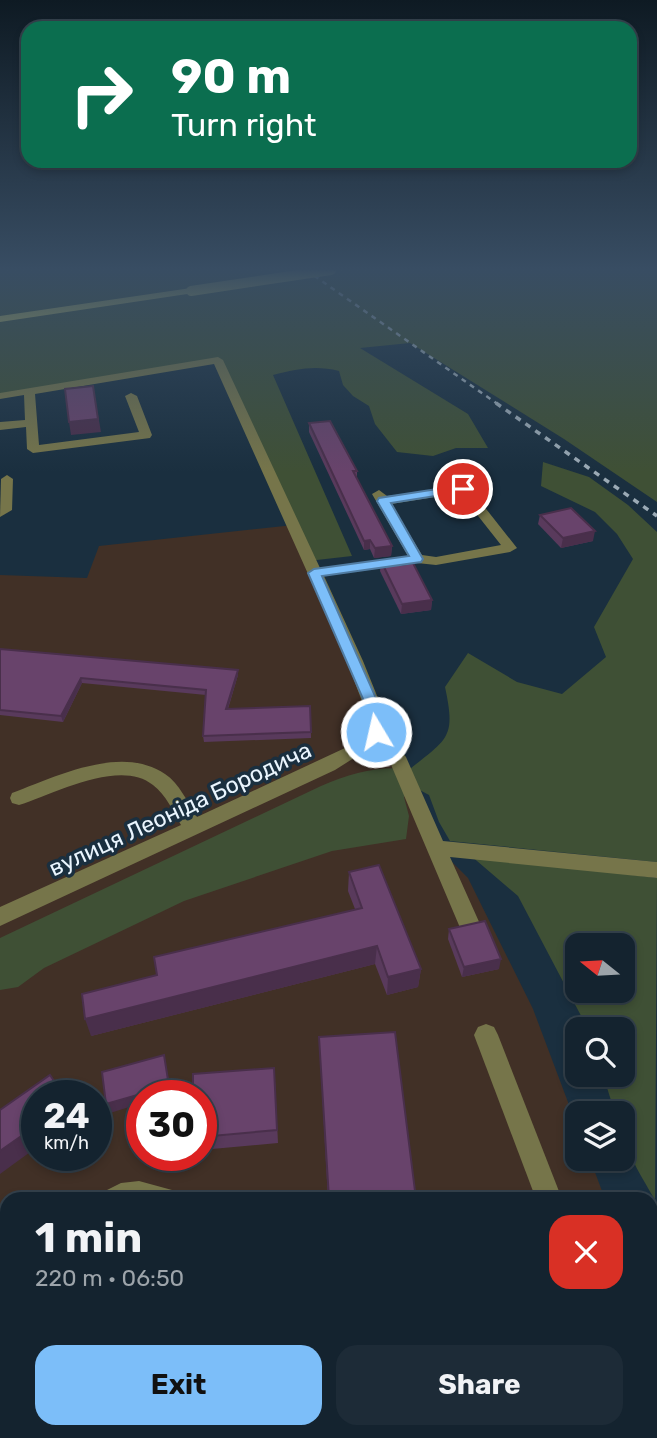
<!DOCTYPE html>
<meta charset="utf-8">
<style>
body{margin:0;font-family:Rubik,sans-serif;background:#1d2b37;color:#f1f3f6;height:100vh;display:flex;flex-direction:column;font-size:26px;white-space:nowrap}
*{box-sizing:border-box;margin:0}
p{font-size:23px;color:#9da4aa}
.icon{flex:none;width:38px;height:38px;fill:none;stroke:currentColor;stroke-width:2;stroke-linecap:round;stroke-linejoin:round}
.map{position:relative;flex:1;overflow:hidden}
.panel{position:absolute;left:0px;top:1192px;width:658px;height:247px;display:flex;flex-direction:column;background:#14232f;border-radius:21px 21px 0 0;box-shadow:0 4px 10px #0003,0 0 0 2px #33404b}
.panel>*{flex:none}
.guide{position:absolute;left:21px;top:21px;width:616px;height:147px;border-radius:21px;box-shadow:0 4px 10px #0003,0 0 0 2px #33404b;background:#0b6e4f;color:#fff;overflow:hidden}
.needle{width:46px;rotate:288deg}
.buttons{position:absolute;left:565px;top:933px;display:grid;gap:14px}
.buttons a{display:grid;place-items:center;width:70px;height:70px;border-radius:14px;background:#14232f;box-shadow:0 4px 10px #0003,0 0 0 2px #33404b;font-size:35px}
.speed{position:absolute;left:21px;top:1080px;display:flex;gap:14px;font-size:35px;font-weight:700;text-align:center}
.speed>*{display:grid;place-content:center;width:91px;height:91px;border-radius:50%;background:#14232f;box-shadow:0 4px 10px #0003,0 0 0 2px #33404b;line-height:1}
.speed small{font-size:18px;font-weight:400}
.speed .limit{border:10px solid #d22;background:#fff;color:#111}
.pin{position:absolute;display:grid;place-items:center;width:60px;height:60px;color:#fff;margin:-30px;border:4px solid #fff;border-radius:50%;box-shadow:0 2px 7px #0007}
.me{position:absolute;width:77px;margin:-38px;rotate:351deg;stroke-linejoin:round;filter:drop-shadow(0 0 5px #0008)}
.turn{display:flex;align-items:center;gap:24px;height:147px;padding:0 35px;font-size:32px}
.turn .icon{width:91px;height:91px;stroke-width:2.5}
.turn b{display:block;font-size:49px;line-height:60px}
.round{display:grid;place-items:center;flex:none;width:74px;height:74px;border-radius:21px;background:#1d2b37}
.overview{display:flex;align-items:center;justify-content:space-between;height:119px;padding:0 35px}
h1{font-size:42px;font-weight:700;line-height:52px}
.primary-button{display:flex;gap:14px;margin-top:auto;padding:14px 35px}
.primary-button a{flex:1;height:80px;border-radius:21px;background:#7cbef9;color:#111;font-size:28px;font-weight:700;line-height:80px;text-align:center}
.primary-button a+a{background:#1d2b37;color:#f1f3f6}
.map>svg:first-child{display:block}
</style>
<div class="map">
<svg width="657" height="1438" viewBox="0 0 657 1438">
<rect width="100%" height="100%" fill="#1a2f3f"/>
<path fill="#413026" fill-rule="evenodd" d="M294,525l76,190 -6,15 -32,33 44,-31 62,116 30,30 65,131 44,117 1,32 12,1 15,40h-598v233h644v-113l6,16v103h-657v-863l87,3 12,-32zM37,1096h59v59h-59zM142,1096h59v59h-59z"/>
<g fill="#3f5035" fill-rule="evenodd">
<path d="M0,270h657v232l-93,-63 -154,-96 -50,5 108,66 20,34h-32l-23,8 -36,-4 -22,-28 -6,-18 -16,-10 -10,-11 -4,-14c-24,-6 -42,-2 -66,4l79,181 -44,5 -90,-201 -218,36z"/>
<path d="M543,462l46,15 39,28 29,27v330l-207,-21 -11,-19 -10,-27 -15,-8 -10,10 5,19 -3,23 -74,12 -148,50 -140,67 -26,19 -18,3v-52l321,-152c31,-13 55,-20 89,-17 38,-31 46,-31 35,-82l23,-34 49,29 45,12 44,-37 -12,-30 39,-68 -16,-25 -22,-22 -54,-26z"/>
<path d="M470,855l187,23 -2,322c-18,-32 -32,-49 -32,-87h-8l-12,-38 20,-1v-45h-35l-70,-133zM578,945h45v45h-45z"/>
</g>
<g fill="none" stroke-linecap="round" stroke-linejoin="round">
<g fill="#76754a" fill-rule="evenodd">
<path d="M218,357l5,3 97,208 88,-12 -36,-62 7,-4 8,6 81,-10 49,62 -7,4 -74,13 -19,-2 -93,13 39,85 25,62 -3,7 21,27 37,84 214,21v16l-207,-21 30,67 -3,6 -8,3 -8,-3 -72,-170 -13,-16 -41,26 -335,156v-19l181,-82c-8,-14 -15,-30 -28,-40 -33,-27 -99,9 -134,20l-7,-2 -2,-5 2,-5c43,-16 109,-49 153,-19 14,9 23,29 32,43l148,-69 20,-15 5,-10 -23,-62 -133,-297 -179,30 4,51 100,-13 -14,-36 6,-3 6,3 15,39 -2,3 -117,15 -6,-4 -1,-22 -26,3v-8l25,-2 -1,-25 -24,4v-6zM460,493l41,52 -65,12 -14,-2 -31,-51z"/>
<polygon points="7,475 13,479 12,510 0,517 1,479"/>
<polygon points="486,1024 494,1027 498,1035 562,1199 536,1199 474,1035 478,1027"/>
<polygon points="139,1181 172,1190 176,1199 103,1199 107,1190 121,1183"/>
<polygon points="7,1250 7,1279 0,1282 0,1253"/>
<polygon points="651,1421 657,1438 626,1438 625,1432 651,1432"/>
<polygon points="244,1432 274,1432 276,1438 244,1438"/>
</g>
<polygon fill="#c1be60" fill-rule="evenodd" points="191,288 196,291 194,293 0,322 0,316"/>
<polyline stroke="#9baab5" stroke-width="2.5" stroke-dasharray="5 5" stroke-linecap="butt" points="306,270 499,405"/>
<polyline stroke="#9baab5" stroke-width="3.5" stroke-dasharray="6 6" stroke-linecap="butt" points="496,403 657,516"/>
<polyline stroke="#c1be60" stroke-width="10" points="191,291 331,270"/>
</g>
<g fill="#593a5c">
<polygon points="309,423 357,471 357,479 392,546 391,556 374,558 370,549 364,550 309,432"/>
<polygon points="540,515 593,541 561,548 538,524"/>
<polygon points="381,561 402,565 432,600 431,610 401,614 380,571"/>
<polygon points="0,649 238,670 238,675 228,709 310,706 311,738 204,742 203,736 206,695 82,683 63,722 0,715"/>
<polygon points="349,872 421,969 418,987 387,995 375,964 91,1036 157,975 355,909 348,891"/>
<polygon points="449,929 499,969 462,977 448,939"/>
<polygon points="319,1037 416,1199 328,1199"/>
<polygon points="275,1081 278,1143 201,1150 201,1096"/>
<polygon points="446,1433 444,1438 322,1438"/>
</g>
<g fill="#492f4b">
<polygon points="93,386 101,432 71,435 69,422"/>
<polygon points="595,531 593,541 561,548 563,538"/>
<polygon points="370,540 370,549 364,550 364,541"/>
<polygon points="392,546 391,556 374,558 375,548"/>
<polygon points="432,600 431,610 401,614 402,604"/>
<polygon points="238,670 238,675 226,714 226,709"/>
<polygon points="81,678 82,683 63,722 61,716"/>
<polygon points="377,946 375,964 91,1036 85,1019"/>
<polygon points="501,959 499,969 462,977 464,967"/>
<polygon points="421,969 418,987 387,995 388,977"/>
<polygon points="164,1055 172,1095 142,1096 142,1103 110,1113 106,1104"/>
<polygon points="37,1125 37,1147 0,1174 0,1151"/>
<polygon points="81,1432 91,1432 86,1437"/>
</g>
<g fill="#68436b" stroke="#492f4b" stroke-width="2">
<polygon points="93,386 98,419 69,422 65,389"/>
<polygon points="330,421 357,471 353,471 392,546 375,548 370,540 364,541 309,423"/>
<polygon points="571,508 595,531 563,538 540,515"/>
<polygon points="398,559 402,565 413,563 432,600 402,604 381,561"/>
<polygon points="0,649 238,670 226,709 310,706 311,732 203,736 206,690 81,678 61,716 0,710"/>
<polygon points="379,865 421,969 388,977 377,946 85,1019 82,994 157,975 154,957 362,908 349,872"/>
<polygon points="485,921 501,959 464,967 449,929"/>
<polygon points="395,1032 416,1199 329,1199 319,1037"/>
<polygon points="164,1055 169,1086 106,1104 102,1072"/>
<polygon points="274,1068 277,1130 201,1137 201,1096 193,1096 193,1074"/>
<polygon points="50,1075 61,1091 55,1096 37,1096 37,1125 0,1151 0,1110"/>
<polygon points="7,1281 7,1330 0,1320 0,1288"/>
<polygon points="322,1432 446,1432 446,1433 387,1438 322,1438"/>
</g>
<linearGradient id="sky" x2="0" y2="1"><stop stop-color="#0e1a23"/><stop offset="0.57" stop-color="#384d63"/><stop offset="1" stop-color="#384d63" stop-opacity="0"/></linearGradient>
<rect width="657" height="472" fill="url(#sky)"/>
<polygon fill="#7cbef9" stroke="#517ca2" stroke-width="2" points="463,485 469,489 467,491 391,503 423,559 421,562 322,576 387,723 382,736 371,736 368,732 371,723 367,708 308,573 314,569 409,556 377,501 379,498"/>
<g text-anchor="middle" stroke-width="7" stroke-linejoin="round" paint-order="stroke">
<g font-size="23" fill="#eaf5fe" stroke="#1a2f3f">
<text transform="translate(180 809) rotate(-25)" y="8">вулиця Леоніда Бородича</text>
</g>
</g>
</svg>
<div class="buttons">
<a><svg class="needle" viewBox="-14 -14 28 28"><path d="M0-13l5 13h-10z" fill="#e53935"/><path d="M0 13l5-13h-10z" fill="#9da4aa"/></svg></a>
<a><svg class="icon" aria-label="search" viewBox="0 0 24 24"><circle cx="10" cy="10" r="6"/><path d="M15 15l6 6"/></svg></a>
<a><svg class="icon" aria-label="layers" viewBox="0 0 24 24"><path d="M12 4l9 5-9 5-9-5zM3 14l9 5 9-5"/></svg></a>
</div>
<div class="speed"><div>24<small>km/h</small></div><div class="limit">30</div></div>
<div class="pin" style="left:463px;top:489px;background:#d93025"><svg class="icon" aria-label="arrive" viewBox="0 0 24 24"><path d="M6 21V4h12l-3 4 3 4H6"/></svg></div>
<svg class="me" style="left:376px;top:732px" viewBox="-20 -20 40 40"><circle r="17" fill="#7cbef9" stroke="#fff" stroke-width="3"/><path d="M0-11L8 9 0 5-8 9z" fill="#fff"/></svg>
<div class="guide">
<div class="turn"><svg class="icon" aria-label="right" viewBox="0 0 24 24"><path d="M7 20v-9h11M14 6l5 5-5 5"/></svg><div><b>90 m</b>Turn right</div></div>
</div>
<section class="panel">
<div class="overview"><div><h1>1 min</h1><p>220 m · 06:50</p></div><a class="round" style="background:#d93025;color:#fff"><svg class="icon" aria-label="close" viewBox="0 0 24 24"><path d="M6 6l12 12M18 6L6 18"/></svg></a></div>
<div class="primary-button"><a>Exit</a><a>Share</a></div>
</section>
</div>
